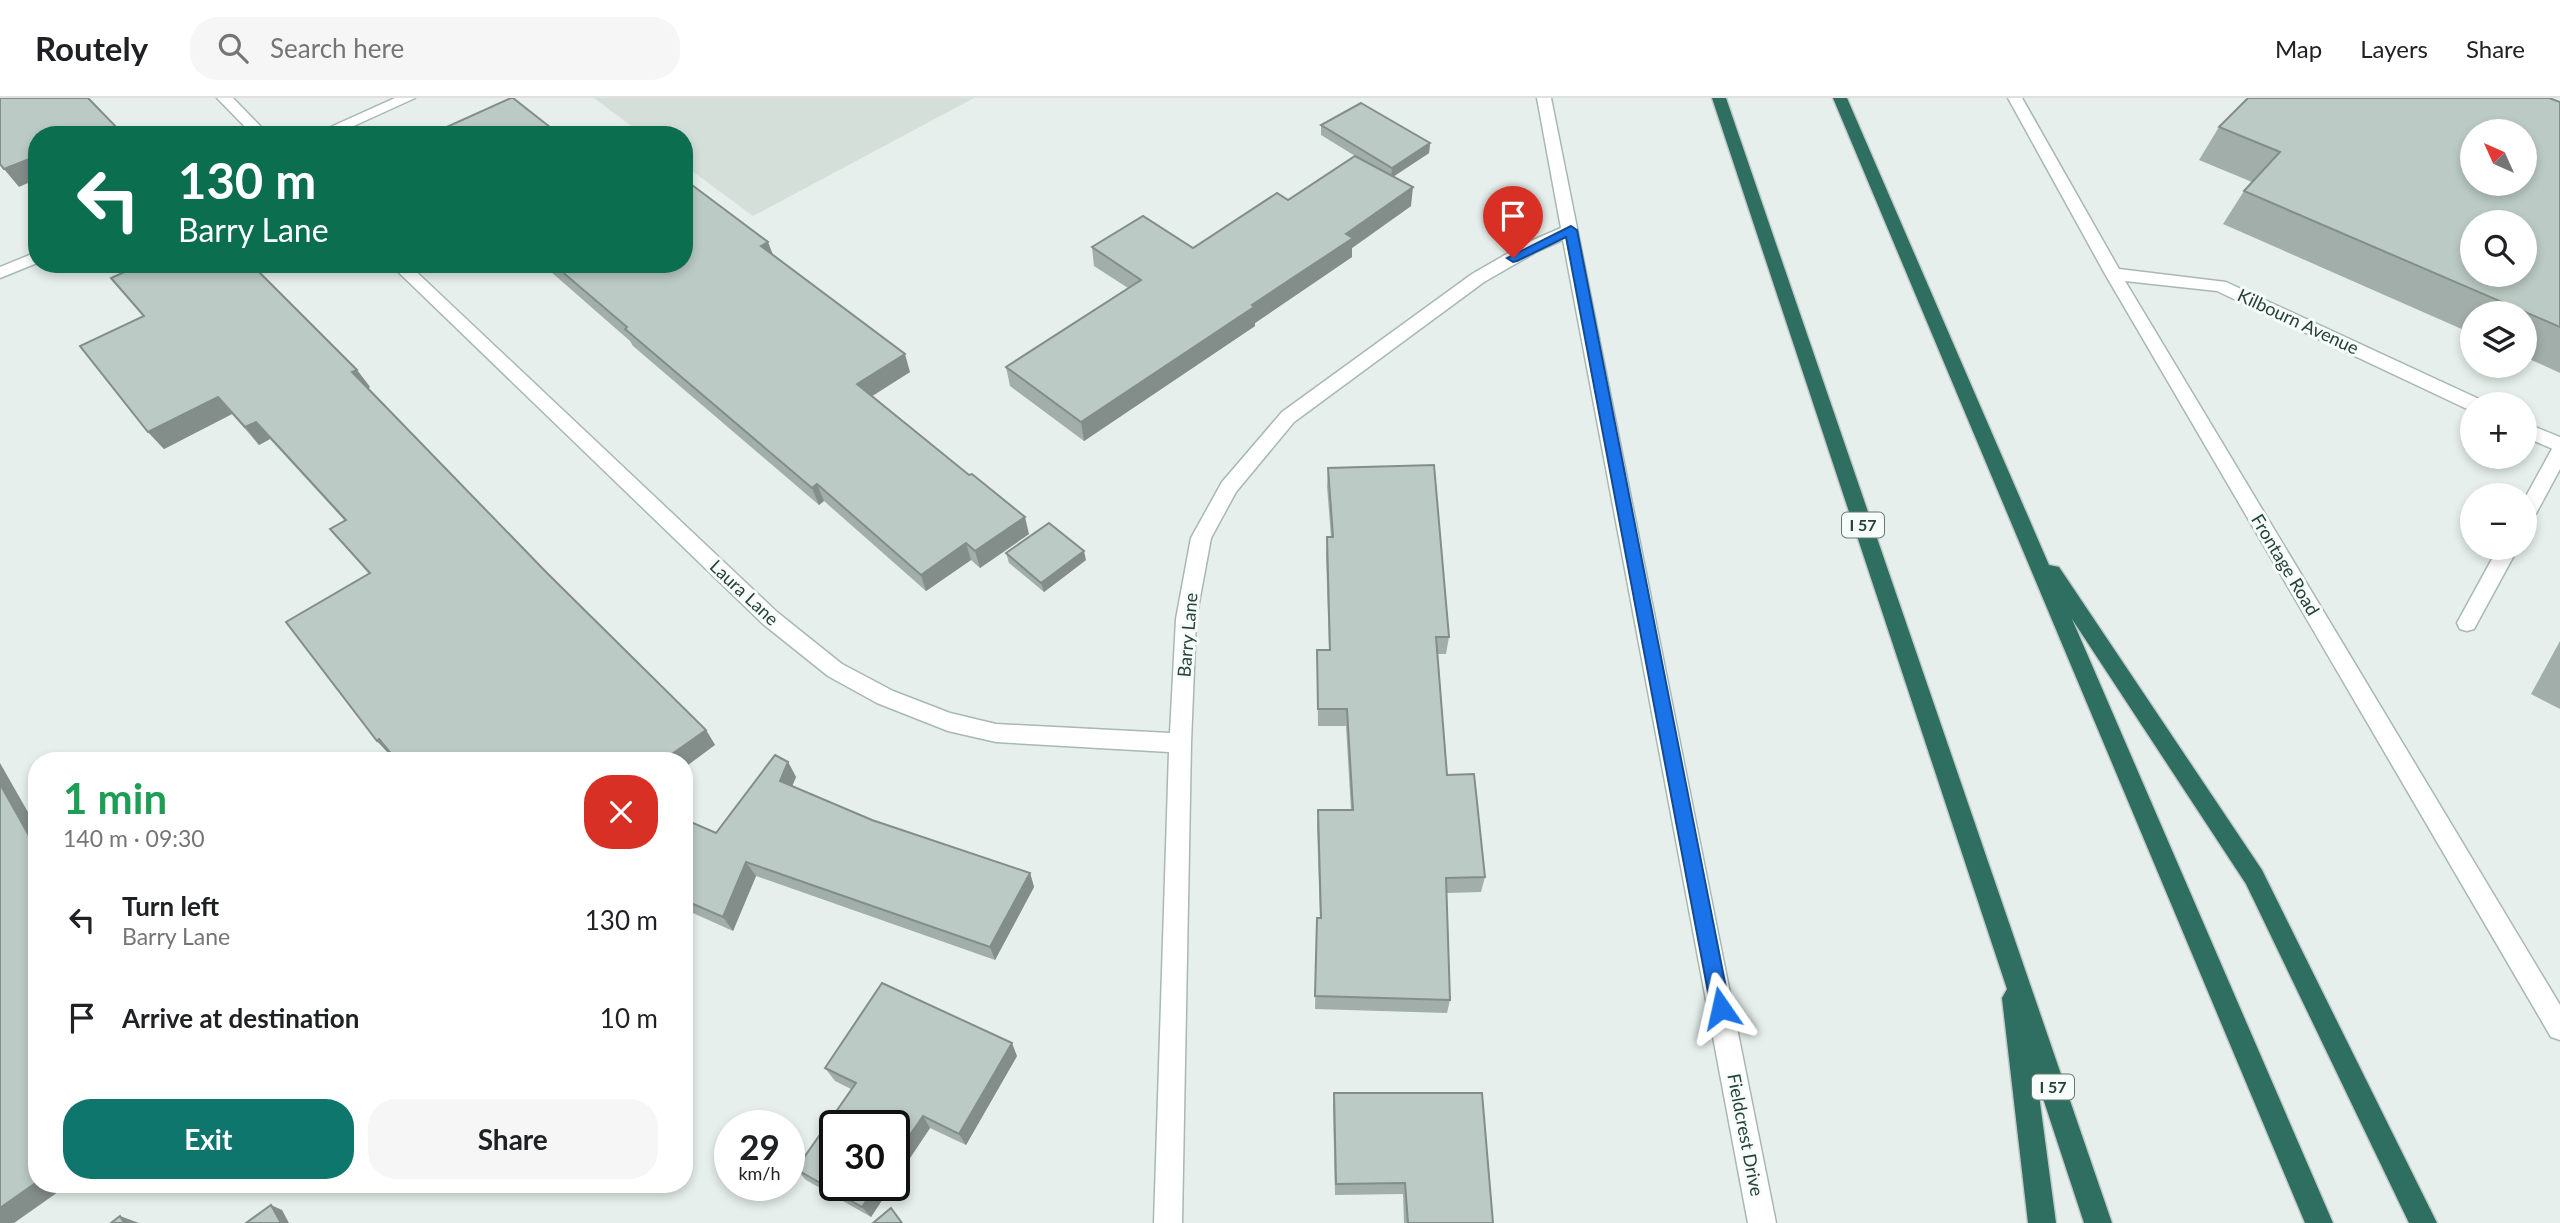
<!DOCTYPE html>
<meta charset="utf-8">
<style>
body{margin:0;font-family:Lato,sans-serif;background:#f6f6f6;color:#202124;height:100vh;display:flex;flex-direction:column;font-size:26px;white-space:nowrap}
*{box-sizing:border-box;margin:0}
p{font-size:23px;color:#757577}
.icon{flex:none;width:38px;height:38px;fill:none;stroke:currentColor;stroke-width:2;stroke-linecap:round;stroke-linejoin:round}
.map{position:relative;flex:1;overflow:hidden}
.sheet{position:absolute;left:28px;top:654px;width:665px;height:441px;display:flex;flex-direction:column;background:#fff;border-radius:28px;box-shadow:0 4px 10px #0003}
.sheet>*{flex:none}
.banner{position:absolute;left:28px;top:28px;width:665px;height:147px;border-radius:28px;box-shadow:0 4px 10px #0003;background:#0b6e4f;color:#fff;overflow:hidden}
.needle{width:46px;rotate:315deg}
.tools{position:absolute;left:2460px;top:21px;display:grid;gap:14px}
.tools a{display:grid;place-items:center;width:77px;height:77px;border-radius:50%;background:#fff;box-shadow:0 4px 10px #0003;font-size:35px}
.speed{position:absolute;left:714px;top:1012px;display:flex;gap:14px;font-size:35px;font-weight:700;text-align:center}
.speed>*{display:grid;place-content:center;width:91px;height:91px;border-radius:50%;background:#fff;box-shadow:0 4px 10px #0003;line-height:1}
.speed small{font-size:18px;font-weight:400}
.speed .limit{border:4px solid #111;border-radius:10px;background:#fff;color:#111}
.pin{position:absolute;display:grid;place-items:center;width:60px;height:60px;color:#fff;margin:-72px -30px;border-radius:50% 50% 50% 0;rotate:-45deg;box-shadow:0 0 7px #0007}
.pin .icon{rotate:45deg}
.me{position:absolute;width:77px;margin:-38px;rotate:349deg;stroke-linejoin:round;filter:drop-shadow(0 0 5px #0008)}
.turn{display:flex;align-items:center;gap:24px;height:147px;padding:0 35px;font-size:32px}
.turn .icon{width:91px;height:91px;stroke-width:2.5}
.turn b{display:block;font-size:49px;line-height:60px}
.round{display:grid;place-items:center;flex:none;width:74px;height:74px;border-radius:28px;background:#f6f6f6}
.head{display:flex;align-items:center;justify-content:space-between;height:119px;padding:0 35px}
h1{font-size:42px;font-weight:700;line-height:52px;color:#1e9e55}
.button{display:flex;gap:14px;margin-top:auto;padding:14px 35px}
.button a{flex:1;height:80px;border-radius:28px;background:#0f766e;color:#fff;font-size:28px;font-weight:700;line-height:80px;text-align:center}
.button a+a{background:#f6f6f6;color:#202124}
ul{padding:0;list-style:none}
li{display:flex;align-items:center;gap:21px;height:98px;padding:0 35px}
li div{flex:1}
li b{display:block;font-size:26px}
li em{font-style:normal}
header{display:flex;align-items:center;gap:42px;box-sizing:border-box;height:98px;padding:0 35px;background:#fff;border-bottom:2px solid #e0e0e0}
header strong{font-size:33px}
nav{display:flex;gap:38px;margin-inline-start:auto;font-size:24px}
.search{width:490px;height:63px;background:#f6f6f6;display:flex;align-items:center;gap:18px;box-sizing:border-box;padding:0 24px;border-radius:28px;color:#757577;font-size:26px}
.map>svg:first-child{display:block}
</style>
<header>
<strong>Routely</strong>
<div class="search"><svg class="icon" aria-label="search" viewBox="0 0 24 24"><circle cx="10" cy="10" r="6"/><path d="M15 15l6 6"/></svg>Search here</div>
<nav><a>Map</a><a>Layers</a><a>Share</a></nav>
</header>
<div class="map">
<svg width="2560" height="1125" viewBox="0 0 2560 1125">
<rect width="100%" height="100%" fill="#e6efeb"/>
<polygon fill="#d4dfda" points="594,0 974,0 753,118 684,67 684,37 643,37"/>
<g fill="none" stroke-linecap="round" stroke-linejoin="round">
<g stroke="#a8b8b2" stroke-width="3">
<g id="lane">
<polygon points="2560,347 2560,371 2532,423 2525,425 2525,400 2553,349"/>
<polygon points="2498,450 2518,450 2474,531 2467,533 2460,531 2457,525"/>
</g>
</g>
<g stroke="#a8b8b2" stroke-width="3">
<g id="street">
<polygon points="217,0 233,0 269,37 253,37"/>
<polygon points="395,0 415,0 334,37 313,37"/>
<polygon points="1537,0 1551,0 1776,1125 1748,1125 1563,142 1536,154 1484,184 1294,324 1236,394 1211,440 1196,521 1191,645 1182,1125 1154,1125 1169,654 996,644 948,633 877,605 828,578 763,526 390,166 408,166 777,514 842,566 893,593 950,615 996,626 1170,635 1176,521 1191,440 1222,384 1282,314 1472,176 1524,146 1561,130"/>
<polygon points="2008,0 2022,0 2119,171 2226,184 2479,301 2482,306 2473,306 2473,312 2467,311 2217,193 2125,183 2560,907 2560,942 2551,939 2105,176"/>
<polygon points="37,154 37,165 0,180 0,169"/>
<polygon points="2525,325 2560,339 2560,354 2525,339"/>
</g>
</g>
<g stroke="#c2cac8" stroke-width="3">
<g id="highway">
<polygon points="1712,0 1726,0 2112,1125 2084,1125 2037,982 2056,1125 2028,1125 2002,900 2007,891"/>
<polygon points="1833,0 1847,0 2049,467 2059,469 2262,772 2437,1125 2409,1125 2246,786 2072,521 2333,1125 2305,1125"/>
</g>
</g>
<use href="#lane" fill="#fff" fill-rule="evenodd"/>
<use href="#street" fill="#fff" fill-rule="evenodd"/>
<use href="#highway" fill="#2f6f62" fill-rule="evenodd"/>
</g>
<g fill="#a1aea9">
<polygon points="2560,4 2560,275 2525,259 2525,215 2473,215 2473,236 2223,126 2244,93 2252,84 2199,62 2219,29"/>
<polygon points="1321,27 1430,45 1429,55 1393,79 1411,108 1352,150 1352,159 1255,225 1255,228 1084,343 1010,288 1006,269 1128,190 1094,168 1092,149 1193,150 1288,102 1360,61 1321,37"/>
<polygon points="773,158 910,274 871,298 1029,436 980,470 971,462 926,493 824,403 819,407 633,248 630,243 542,166 684,166"/>
<polygon points="144,218 357,272 370,289 368,290 547,475 706,632 715,647 391,658 377,643 369,476 330,431 345,423 270,341 259,347 232,316 164,351 148,334"/>
<polygon points="1328,370 1449,539 1446,556 1438,556 1447,677 1485,779 1481,794 1447,795 1450,902 1447,915 1315,911 1317,820 1320,820 1317,728 1318,712 1351,712 1346,628 1318,628 1317,552 1329,552 1326,457 1327,439 1331,439 1327,388"/>
<polygon points="1006,455 1086,462 1044,494 1009,465"/>
<polygon points="2560,543 2560,611 2531,596"/>
<polygon points="788,664 796,679 792,688 872,722 1030,775 1034,789 995,862 756,778 733,833 684,811 684,721 716,735"/>
<polygon points="1017,958 966,1047 930,1030 894,1084 894,1027 892,1087 871,1119 806,1082 796,1071 851,991 835,983 825,970"/>
<polygon points="1334,995 1493,1125 1404,1125 1403,1096 1335,1097 1333,1007"/>
</g>
<g fill="#838d89">
<polygon points="1430,45 1429,55 1391,80 1392,70"/>
<polygon points="37,58 37,81 19,89 4,71"/>
<polygon points="1413,89 1411,108 1352,150 1352,159 1255,225 1255,228 1084,343 1081,324 1252,207 1346,136"/>
<polygon points="768,144 775,162 761,148"/>
<polygon points="905,256 910,274 863,304 857,286"/>
<polygon points="357,272 370,289 365,292 352,274"/>
<polygon points="218,299 232,316 164,351 148,334"/>
<polygon points="256,324 270,341 259,347 245,329"/>
<polygon points="817,386 824,403 819,407 812,390"/>
<polygon points="1025,419 1029,436 980,470 975,453"/>
<polygon points="966,445 971,462 926,493 921,477"/>
<polygon points="1084,453 1086,462 1044,494 1041,485"/>
<polygon points="706,632 715,647 684,670 684,663 662,663"/>
<polygon points="379,641 394,656 391,658 377,643"/>
<polygon points="788,664 796,679 788,698 780,683"/>
<polygon points="0,665 37,730 37,752 0,686"/>
<polygon points="746,764 756,778 733,833 723,819"/>
<polygon points="1030,775 1034,789 995,862 990,849"/>
<polygon points="1012,945 1017,958 966,1047 959,1036"/>
<polygon points="923,1018 930,1030 894,1084 894,1060"/>
<polygon points="37,1084 37,1087 68,1087 14,1125 0,1125 0,1110"/>
<polygon points="877,1087 892,1087 871,1119 862,1109"/>
<polygon points="271,1107 282,1112 289,1125 281,1125"/>
<polygon points="120,1118 139,1125 124,1125"/>
</g>
<g fill="#bbcac4" stroke="#838d89" stroke-width="2" fill-rule="evenodd">
<polygon points="0,0 88,0 124,37 37,37 37,58 4,71 0,66"/>
<polygon points="511,0 513,0 560,37 429,37"/>
<path d="M2248,0h301l11,4v225l-316,-136 36,-39 -61,-25zM2473,33h52v53h-52zM2473,124h52v53h-52z"/>
<polygon points="1361,5 1430,45 1392,70 1321,27"/>
<polygon points="1355,58 1413,89 1346,136 1353,140 1252,207 1254,209 1081,324 1006,269 1141,182 1092,149 1143,118 1193,150 1277,95 1288,102"/>
<polygon points="684,81 768,144 761,148 905,256 857,286 969,377 972,376 1025,419 975,453 966,445 921,477 817,386 812,390 625,231 627,229 553,166 684,166"/>
<polygon points="142,166 251,166 357,272 352,274 547,475 706,632 662,663 397,663 379,641 377,643 286,524 370,475 330,431 346,422 256,324 245,329 218,299 148,334 80,248 144,218 111,180"/>
<polygon points="1434,367 1449,539 1436,539 1447,677 1474,676 1485,779 1446,780 1450,902 1315,898 1317,820 1321,820 1318,712 1353,712 1347,611 1318,611 1317,552 1330,552 1327,439 1333,439 1328,370"/>
<polygon points="1049,425 1084,453 1041,485 1006,455"/>
<polygon points="775,657 788,664 780,683 872,722 1030,775 990,849 746,764 723,819 684,802 684,721 716,735"/>
<polygon points="0,686 37,752 37,1084 0,1110"/>
<polygon points="882,885 1012,945 959,1036 923,1018 894,1060 894,1027 835,1027 835,1087 877,1087 862,1109 796,1071 856,985 825,970"/>
<polygon points="1334,995 1482,995 1493,1125 1408,1125 1405,1085 1336,1086"/>
<polygon points="271,1107 281,1125 246,1125"/>
<polygon points="891,1110 902,1125 873,1125"/>
<polygon points="120,1118 124,1125 111,1125"/>
</g>
<polygon fill="#1a73e8" stroke="#114b97" stroke-width="2" points="1571,128 1577,132 1730,910 1727,917 1721,919 1714,917 1711,910 1566,139 1517,163 1513,164 1507,160"/>
<g text-anchor="middle" stroke-width="6" stroke-linejoin="round" paint-order="stroke">
<g fill="#f7fbf9" stroke="#637a73" stroke-width="2">
<rect x="1842" y="414.5" width="42" height="25" rx="5"/>
<rect x="2032" y="976.5" width="42" height="25" rx="5"/>
</g>
<g font-size="16" font-weight="bold" fill="#24423a">
<text x="1863" y="433">I 57</text>
<text x="2053" y="995">I 57</text>
</g>
<g font-size="18" fill="#24423a" stroke="#f7fbf9">
<text transform="translate(2298 224) rotate(25)" y="6">Kilbourn Avenue</text>
<text transform="translate(2285 467) rotate(59)" y="6">Frontage Road</text>
<text transform="translate(744 495) rotate(43)" y="6">Laura Lane</text>
<text transform="translate(1188 537) rotate(-85)" y="6">Barry Lane</text>
<text transform="translate(1745 1037) rotate(79)" y="6">Fieldcrest Drive</text>
</g>
</g>
</svg>
<div class="tools">
<a><svg class="needle" viewBox="-14 -14 28 28"><path d="M0-13l5 13h-10z" fill="#e53935"/><path d="M0 13l5-13h-10z" fill="#757577"/></svg></a>
<a><svg class="icon" aria-label="search" viewBox="0 0 24 24"><circle cx="10" cy="10" r="6"/><path d="M15 15l6 6"/></svg></a>
<a><svg class="icon" aria-label="layers" viewBox="0 0 24 24"><path d="M12 4l9 5-9 5-9-5zM3 14l9 5 9-5"/></svg></a>
<a>+</a>
<a>−</a>
</div>
<div class="speed"><div>29<small>km/h</small></div><div class="limit">30</div></div>
<div class="pin" style="left:1513px;top:160px;background:#d93025"><svg class="icon" aria-label="arrive" viewBox="0 0 24 24"><path d="M6 21V4h12l-3 4 3 4H6"/></svg></div>
<svg class="me" style="left:1721px;top:910px" viewBox="-20 -20 40 40"><path d="M0-17L14 15 0 8-14 15z" fill="#1a73e8" stroke="#fff" stroke-width="4"/></svg>
<div class="banner">
<div class="turn"><svg class="icon" aria-label="left" viewBox="0 0 24 24"><path d="M17 20v-9H6M10 6l-5 5 5 5"/></svg><div><b>130 m</b>Barry Lane</div></div>
</div>
<section class="sheet">
<div class="head"><div><h1>1 min</h1><p>140 m · 09:30</p></div><a class="round" style="background:#d93025;color:#fff"><svg class="icon" aria-label="close" viewBox="0 0 24 24"><path d="M6 6l12 12M18 6L6 18"/></svg></a></div>
<ul>
<li><svg class="icon" aria-label="left" viewBox="0 0 24 24"><path d="M17 20v-9H6M10 6l-5 5 5 5"/></svg><div><b>Turn left</b><p>Barry Lane</p></div><em>130 m</em></li>
<li><svg class="icon" aria-label="arrive" viewBox="0 0 24 24"><path d="M6 21V4h12l-3 4 3 4H6"/></svg><div><b>Arrive at destination</b></div><em>10 m</em></li>
</ul>
<div class="button"><a>Exit</a><a>Share</a></div>
</section>
</div>
